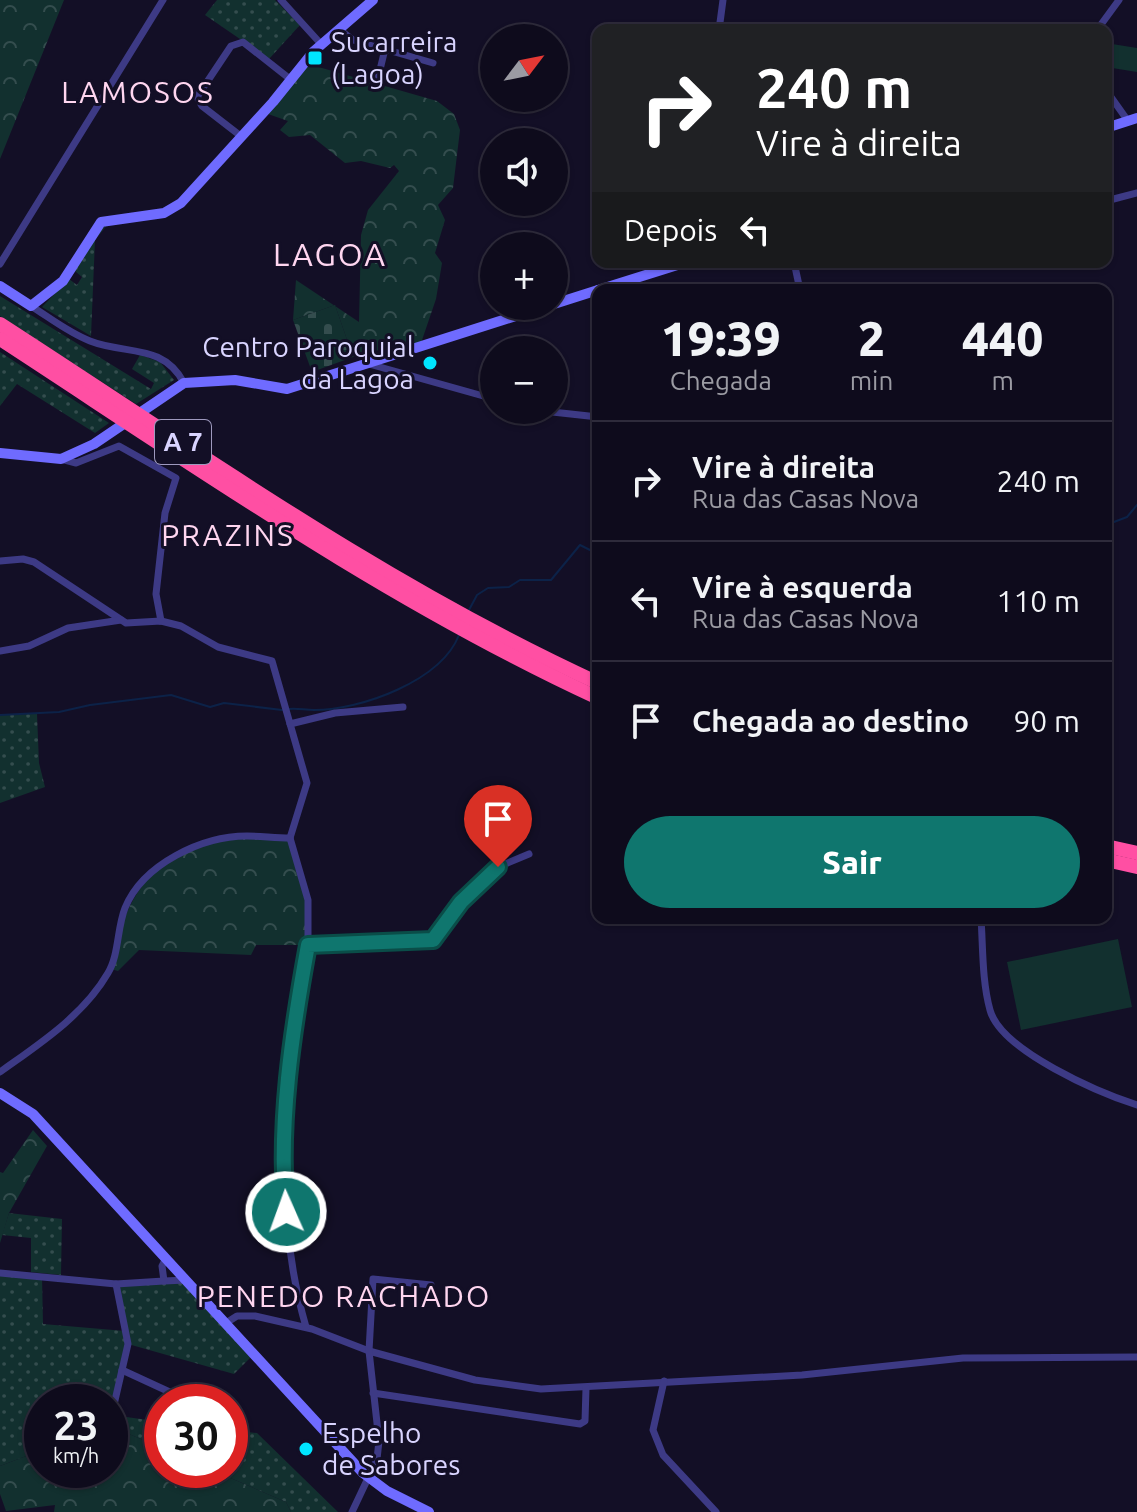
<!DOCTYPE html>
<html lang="pt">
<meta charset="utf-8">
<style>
body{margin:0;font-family:Ubuntu,sans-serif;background:#171425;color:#f1f3f6;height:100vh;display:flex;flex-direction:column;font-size:30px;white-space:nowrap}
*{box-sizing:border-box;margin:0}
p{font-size:26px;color:#9b9ba3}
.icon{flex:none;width:44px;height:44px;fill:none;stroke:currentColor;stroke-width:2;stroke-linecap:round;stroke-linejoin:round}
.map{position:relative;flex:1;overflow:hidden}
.panel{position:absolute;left:592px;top:284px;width:520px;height:640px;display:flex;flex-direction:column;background:#0e0b1c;border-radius:16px;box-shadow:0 2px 6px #0004,0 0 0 2px #2e2b3b}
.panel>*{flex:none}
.guide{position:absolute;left:592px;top:24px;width:520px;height:244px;border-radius:16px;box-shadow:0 2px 6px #0004,0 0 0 2px #2e2b3b;background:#202124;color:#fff;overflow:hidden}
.needle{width:52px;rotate:58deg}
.buttons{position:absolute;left:480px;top:24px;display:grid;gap:16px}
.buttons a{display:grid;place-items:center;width:88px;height:88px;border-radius:50%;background:#0e0b1c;box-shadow:0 2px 6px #0004,0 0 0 2px #2e2b3b;font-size:40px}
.speed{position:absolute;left:24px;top:1384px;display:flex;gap:16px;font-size:40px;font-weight:700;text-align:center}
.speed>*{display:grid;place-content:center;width:104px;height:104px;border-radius:50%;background:#0e0b1c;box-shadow:0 2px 6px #0004,0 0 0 2px #2e2b3b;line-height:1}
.speed small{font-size:20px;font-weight:400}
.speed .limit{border:12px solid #d22;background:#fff;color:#111}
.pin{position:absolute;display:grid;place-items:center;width:68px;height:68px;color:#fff;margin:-82px -34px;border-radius:50% 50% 50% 0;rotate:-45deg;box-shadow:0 0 8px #0007}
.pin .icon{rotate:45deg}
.me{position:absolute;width:88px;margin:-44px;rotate:358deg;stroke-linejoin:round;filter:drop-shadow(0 0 6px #0008)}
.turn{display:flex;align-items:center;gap:28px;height:168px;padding:0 32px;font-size:36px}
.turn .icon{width:104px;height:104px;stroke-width:2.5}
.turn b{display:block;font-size:56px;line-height:68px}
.then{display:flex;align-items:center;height:76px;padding:0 32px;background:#0003;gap:16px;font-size:30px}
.eta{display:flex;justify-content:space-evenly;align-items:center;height:136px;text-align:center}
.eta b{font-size:48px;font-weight:800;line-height:56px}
.primary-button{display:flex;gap:16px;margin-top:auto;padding:16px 32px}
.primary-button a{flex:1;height:92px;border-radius:48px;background:#0f766e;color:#fff;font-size:32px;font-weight:800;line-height:92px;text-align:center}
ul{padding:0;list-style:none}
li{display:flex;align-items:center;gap:24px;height:120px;padding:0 32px;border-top:2px solid #2e2b3b}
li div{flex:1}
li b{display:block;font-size:30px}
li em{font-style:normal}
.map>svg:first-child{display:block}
</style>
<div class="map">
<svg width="1137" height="1512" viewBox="0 0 1137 1512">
<defs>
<pattern id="grass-dots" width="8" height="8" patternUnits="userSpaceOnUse" patternTransform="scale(2)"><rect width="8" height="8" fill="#12302f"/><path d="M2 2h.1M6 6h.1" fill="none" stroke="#344d4e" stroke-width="1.8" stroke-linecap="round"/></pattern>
<pattern id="forest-crowns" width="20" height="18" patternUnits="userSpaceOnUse" patternTransform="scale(2)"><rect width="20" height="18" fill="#12302f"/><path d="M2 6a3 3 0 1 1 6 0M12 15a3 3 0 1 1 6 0" fill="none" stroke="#344d4e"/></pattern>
<pattern id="cemetery-stones" width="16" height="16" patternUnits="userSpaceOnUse" patternTransform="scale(2)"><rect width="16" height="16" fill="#12302f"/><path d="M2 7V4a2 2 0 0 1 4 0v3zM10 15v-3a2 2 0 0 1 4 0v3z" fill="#344d4e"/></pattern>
</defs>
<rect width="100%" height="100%" fill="#130f26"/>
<g fill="url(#grass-dots)">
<polygon points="217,0 275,0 300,25 269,59 205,15"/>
<polygon points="108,224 95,240 91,336 42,307 69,279 77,285 82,277 75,271 96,233"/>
<polygon points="0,296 151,389 154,383 132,369 140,355 160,362 174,380 136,404 0,316"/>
<polygon points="0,352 109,423 95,433 17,384 0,406"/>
<polygon points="5,714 37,714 39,763 45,787 0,803 0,715"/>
<polygon points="9,1213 62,1219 61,1275 31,1272 31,1238 2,1235"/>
<polygon points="0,1273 42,1277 43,1324 125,1331 116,1284 186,1280 255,1353 234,1374 128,1344 112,1415 162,1422 162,1448 110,1426 110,1402 42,1402 42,1450 0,1466"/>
<polygon points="230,1430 257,1433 338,1512 291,1512 286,1502 212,1470 230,1470"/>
</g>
<g fill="url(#forest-crowns)">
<polygon points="0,0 64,0 0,159"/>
<polygon points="308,64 437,101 454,114 460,130 453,188 438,205 445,220 435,253 442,263 436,299 421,343 394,352 379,350 353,357 335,305 293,320 296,280 359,322 361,235 368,210 399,171 394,165 390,168 361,161 345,163 310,135 289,137 280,130 288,121 268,114"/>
<path d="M245,836l45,2 18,62v45h-52l-5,10 -112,-5 -21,21 -7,-2c16,-85 47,-120 134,-133z"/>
<polygon points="33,1130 47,1146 9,1213 0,1243 0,1172 3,1173"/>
<polygon points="110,1426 162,1448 162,1470 212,1470 286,1502 291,1512 54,1512 55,1505 6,1511 0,1494 0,1466 42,1450 42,1470 110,1470"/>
</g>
<polygon fill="url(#cemetery-stones)" points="335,305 353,357 312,372 293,320"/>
<g fill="#12302f">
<polygon points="1106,43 1137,48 1137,72 1106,67"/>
<polygon points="1118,939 1132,1007 1021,1030 1007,962"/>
</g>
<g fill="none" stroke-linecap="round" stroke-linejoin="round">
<g stroke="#0c2248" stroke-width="2">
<polyline points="1106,525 1127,517 1137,505"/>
<polyline points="469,610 477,595 488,588 509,587 520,580 551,580 580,545 598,554"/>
<path d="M289,709c8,-1 16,1 25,1 47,0 127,-29 145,-75"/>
<polyline points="0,715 59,712 90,705 171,695 210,707 224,703 282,710"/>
</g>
<g stroke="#3d3a85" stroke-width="7">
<polyline points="281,0 321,44"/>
<polyline points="340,30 353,40 433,63"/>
<polyline points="719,30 723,0"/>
<polyline points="1097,30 1119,0"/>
<polyline points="378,78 385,49"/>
<polyline points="1106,90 1128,121"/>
<polyline points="242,137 202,106 197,97 231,46 243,42 290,79"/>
<polyline points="1106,201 1137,193"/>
<polyline points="794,262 800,290"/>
<polyline points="0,264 163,0"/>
<path d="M31,306c19,12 38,27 59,35 35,14 73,2 94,42"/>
<polyline points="369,364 494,399"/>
<polyline points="534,410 598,417"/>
<polyline points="61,459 76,463 119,446 176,478 165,513 156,594 161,621"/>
<polyline points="0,561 23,559 34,562 126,623 161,621 181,626 218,647 272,661 307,783 290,838"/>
<polyline points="0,651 29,646 68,628 121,620"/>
<polyline points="290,724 335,713 403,707"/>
<polyline points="290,838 308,900 308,945 433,940 461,902 498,867 529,854"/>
<path d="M981,918c2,30 1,63 9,92 11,41 110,83 147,95"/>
<path d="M0,1072c39,-28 83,-56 108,-99 11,-18 9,-45 17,-65 18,-44 77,-72 122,-72 14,0 28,2 43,2"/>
<polyline points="166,1258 162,1266 164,1281 186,1280"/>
<polyline points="0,1273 116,1284 164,1281"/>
<polyline points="226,1323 237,1316 255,1316 312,1329 369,1351 475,1380 541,1389 802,1375 963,1358 1137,1357"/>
<path d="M306,1327c-36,-124 -21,-257 2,-382"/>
<polyline points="122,1370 174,1394"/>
<polyline points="664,1381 653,1430 663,1455 716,1512"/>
<polyline points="373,1393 580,1424 585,1421 586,1388"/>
<polyline points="110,1422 128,1344 116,1284"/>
<polyline points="352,1512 377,1459 379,1441 369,1351 373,1279 431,1285"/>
</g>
<g stroke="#6f6bff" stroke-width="10">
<polyline points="1106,128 1137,118"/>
<polyline points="0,286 31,306 63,281 101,222 164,213 181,203 273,102 314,51 373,0"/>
<polyline points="598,290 687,262"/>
<polyline points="554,304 598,290"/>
<polyline points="0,453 61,459 94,444 184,383 235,380 287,389 547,306"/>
<polyline points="0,1093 33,1114 363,1473 387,1491 429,1512"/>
</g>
<g stroke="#ff4fa3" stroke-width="14">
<path d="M0,324c195,126 386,262 598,359"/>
<path d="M0,339c195,127 386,261 598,359"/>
<polyline points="1106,846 1137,853"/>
<polyline points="1106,860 1137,867"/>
</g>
</g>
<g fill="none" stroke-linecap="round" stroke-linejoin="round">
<g stroke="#0a4d48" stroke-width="20">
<path id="route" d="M286,1212c-8,-88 6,-180 22,-267l125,-5 28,-38 37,-35"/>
</g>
<use href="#route" stroke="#0f766e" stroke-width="14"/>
</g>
<g fill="#00e5ff" stroke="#130f26" stroke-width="3">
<rect x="307" y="50" width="16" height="16" rx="4"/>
<circle cx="430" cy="363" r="8"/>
<circle cx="306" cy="1449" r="8"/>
</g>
<g text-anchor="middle" stroke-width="6" stroke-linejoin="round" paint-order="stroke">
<rect fill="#130f26" stroke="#9e99be" stroke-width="2" x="155" y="420" width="56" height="44" rx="6"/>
<g font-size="26" font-weight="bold" fill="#d9d4ff">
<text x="183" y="451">A 7</text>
</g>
<g font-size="28" fill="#d9d4ff" stroke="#130f26" text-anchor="start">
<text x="331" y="52">Sucarreira<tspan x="331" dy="32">(Lagoa)</tspan></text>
<text x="414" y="357" text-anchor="end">Centro Paroquial<tspan x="414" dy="32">da Lagoa</tspan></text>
<text x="322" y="1443">Espelho<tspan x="322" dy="32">de Sabores</tspan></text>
</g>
<g font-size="30" letter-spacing="2" fill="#ffd6f0" stroke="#130f26">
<text x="138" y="103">LAMOSOS</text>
<text x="228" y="546">PRAZINS</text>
<text x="344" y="1307">PENEDO RACHADO</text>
</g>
<g font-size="32" letter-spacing="2" fill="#ffd6f0" stroke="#130f26">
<text x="330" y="266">LAGOA</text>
</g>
</g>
</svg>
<div class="buttons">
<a><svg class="needle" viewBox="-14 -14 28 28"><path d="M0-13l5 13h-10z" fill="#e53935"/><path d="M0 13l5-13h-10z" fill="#9b9ba3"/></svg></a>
<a><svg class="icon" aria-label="sound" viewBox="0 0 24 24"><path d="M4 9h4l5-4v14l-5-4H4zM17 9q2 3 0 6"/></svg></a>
<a>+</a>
<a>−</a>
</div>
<div class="speed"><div>23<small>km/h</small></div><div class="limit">30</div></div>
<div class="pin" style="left:498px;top:867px;background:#d93025"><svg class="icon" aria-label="arrive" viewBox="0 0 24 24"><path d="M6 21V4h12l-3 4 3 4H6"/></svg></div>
<svg class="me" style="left:286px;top:1212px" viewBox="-20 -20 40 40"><circle r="17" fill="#0f766e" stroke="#fff" stroke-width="3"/><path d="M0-11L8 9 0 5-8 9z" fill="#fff"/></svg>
<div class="guide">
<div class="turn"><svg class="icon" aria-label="right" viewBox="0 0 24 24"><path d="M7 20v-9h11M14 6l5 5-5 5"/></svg><div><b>240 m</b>Vire à direita</div></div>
<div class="then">Depois<svg class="icon" aria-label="left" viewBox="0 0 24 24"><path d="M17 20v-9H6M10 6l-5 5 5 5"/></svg></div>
</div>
<section class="panel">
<div class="eta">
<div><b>19:39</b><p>Chegada</p></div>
<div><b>2</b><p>min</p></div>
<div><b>440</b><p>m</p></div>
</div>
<ul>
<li><svg class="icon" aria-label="right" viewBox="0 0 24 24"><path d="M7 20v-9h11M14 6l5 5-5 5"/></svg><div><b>Vire à direita</b><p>Rua das Casas Nova</p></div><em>240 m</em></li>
<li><svg class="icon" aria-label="left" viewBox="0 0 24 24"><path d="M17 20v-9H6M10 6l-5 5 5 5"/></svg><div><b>Vire à esquerda</b><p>Rua das Casas Nova</p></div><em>110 m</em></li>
<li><svg class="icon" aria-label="arrive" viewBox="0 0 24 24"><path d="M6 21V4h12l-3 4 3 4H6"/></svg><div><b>Chegada ao destino</b></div><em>90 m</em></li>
</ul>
<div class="primary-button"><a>Sair</a></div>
</section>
</div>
